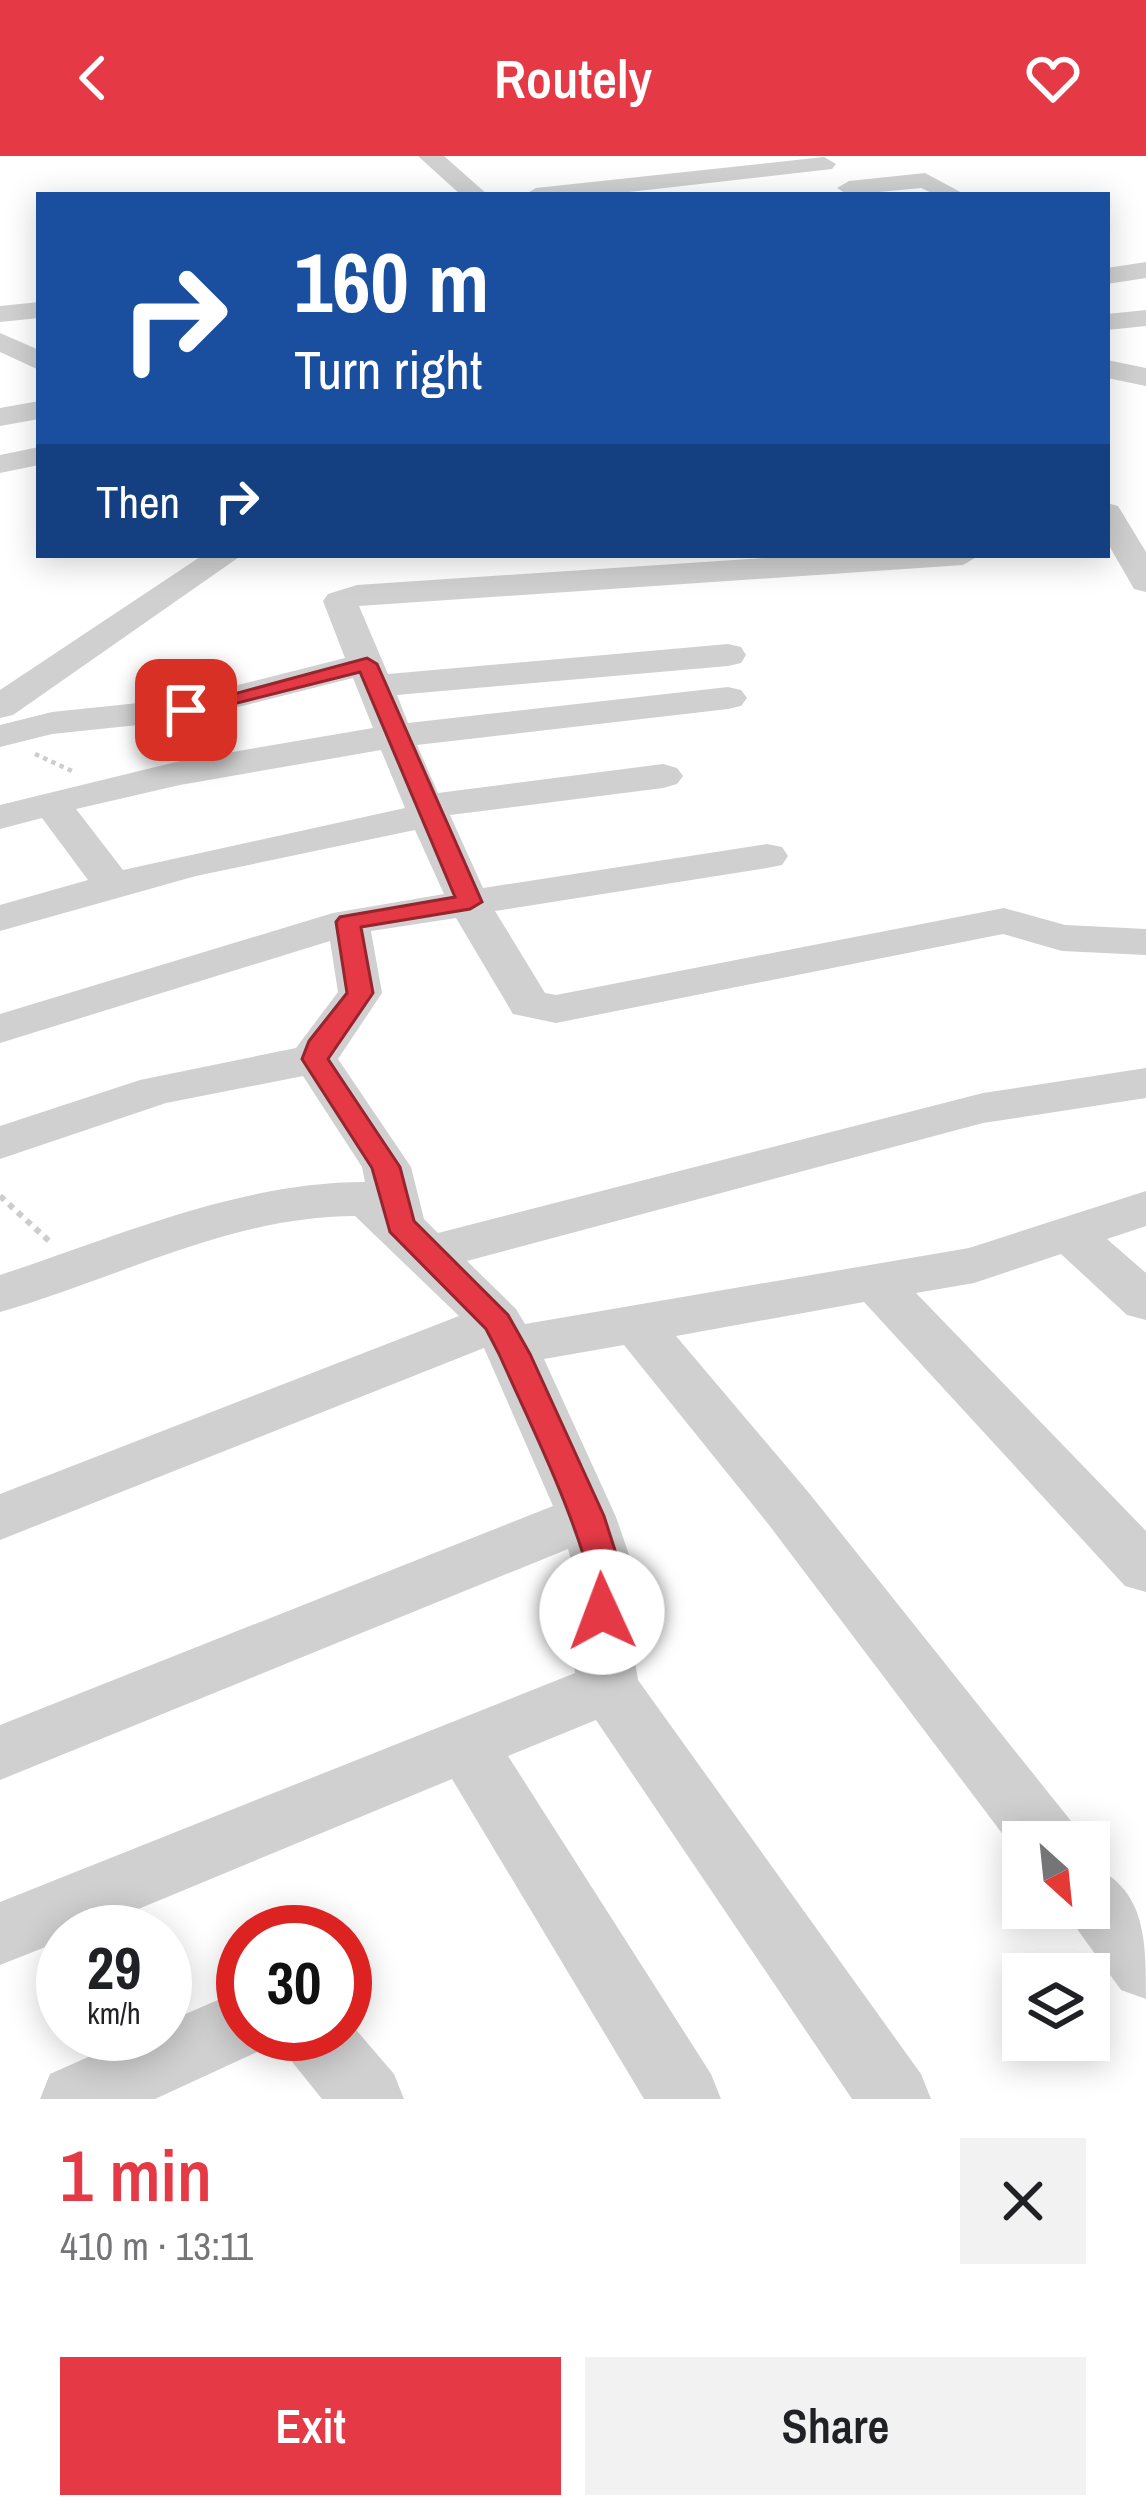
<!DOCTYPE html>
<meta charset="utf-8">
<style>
body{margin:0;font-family:"Archivo Narrow",sans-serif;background:#f2f2f2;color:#202124;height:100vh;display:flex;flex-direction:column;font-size:45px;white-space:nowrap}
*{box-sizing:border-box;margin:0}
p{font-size:39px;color:#757577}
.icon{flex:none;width:66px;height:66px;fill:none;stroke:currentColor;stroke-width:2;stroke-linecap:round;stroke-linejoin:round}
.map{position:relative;height:1943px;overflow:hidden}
.panel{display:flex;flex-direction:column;background:#fff;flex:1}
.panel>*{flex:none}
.top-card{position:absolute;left:36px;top:36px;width:1074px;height:366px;border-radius:0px;box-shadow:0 6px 30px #0003;background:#1a4fa0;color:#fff;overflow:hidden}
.needle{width:78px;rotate:153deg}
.tools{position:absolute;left:1002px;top:1665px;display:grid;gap:24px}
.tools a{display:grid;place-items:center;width:108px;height:108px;border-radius:0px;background:#fff;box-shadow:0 6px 30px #0003;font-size:60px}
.speed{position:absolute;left:36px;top:1749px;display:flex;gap:24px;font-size:60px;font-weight:700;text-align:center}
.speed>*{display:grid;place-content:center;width:156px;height:156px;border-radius:50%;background:#fff;box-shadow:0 6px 30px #0003;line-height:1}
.speed small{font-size:30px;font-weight:400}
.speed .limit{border:18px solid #d22;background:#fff;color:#111}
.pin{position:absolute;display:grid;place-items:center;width:102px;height:102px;color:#fff;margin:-51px;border-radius:24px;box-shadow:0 6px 18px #0006}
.me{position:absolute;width:132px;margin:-66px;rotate:358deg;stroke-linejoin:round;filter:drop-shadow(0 0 9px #0008)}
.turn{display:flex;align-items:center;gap:42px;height:252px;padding:0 60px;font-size:54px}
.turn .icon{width:156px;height:156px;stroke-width:2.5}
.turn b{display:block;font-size:84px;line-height:102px}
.then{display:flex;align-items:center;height:114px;padding:0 60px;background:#0003;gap:24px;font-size:45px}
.round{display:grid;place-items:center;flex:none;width:126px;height:126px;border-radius:0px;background:#f2f2f2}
.head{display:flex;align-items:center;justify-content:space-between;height:204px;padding:0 60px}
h1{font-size:72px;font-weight:600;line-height:90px;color:#e63946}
.cta{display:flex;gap:24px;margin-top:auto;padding:24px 60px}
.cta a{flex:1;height:138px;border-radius:0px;background:#e63946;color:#fff;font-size:48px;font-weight:600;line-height:138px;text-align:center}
.cta a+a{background:#f2f2f2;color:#202124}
header{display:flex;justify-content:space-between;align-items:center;height:156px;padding:0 60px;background:#e63946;color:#fff;font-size:54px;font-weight:600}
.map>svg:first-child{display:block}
</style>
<header><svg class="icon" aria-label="back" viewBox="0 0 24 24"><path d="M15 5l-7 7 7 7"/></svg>Routely<svg class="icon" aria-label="heart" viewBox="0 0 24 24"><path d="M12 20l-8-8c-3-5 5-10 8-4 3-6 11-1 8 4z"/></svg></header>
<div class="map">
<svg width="1146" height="1943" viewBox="0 0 1146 1943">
<rect width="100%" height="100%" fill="#fff"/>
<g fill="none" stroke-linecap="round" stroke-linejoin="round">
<polyline stroke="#cdcdcd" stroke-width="4.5" stroke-dasharray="4.5 4.5" stroke-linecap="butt" points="35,598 72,615"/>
<polyline stroke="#cdcdcd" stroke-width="6" stroke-dasharray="6 6" stroke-linecap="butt" points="0,1040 49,1085"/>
<g fill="#d0d0d0" fill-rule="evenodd">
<polygon points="418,0 444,0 488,39 461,39"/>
<polygon points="824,1 836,8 832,13 603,39 524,39 536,32"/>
<polygon points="925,17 966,39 936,39 921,32 848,39 837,32 849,25"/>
<polygon points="1146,106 1146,122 1107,128 1107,112"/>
<polygon points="39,146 39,162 0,166 0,150"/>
<polygon points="1146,154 1146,170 1107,174 1107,158"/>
<polygon points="0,177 39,194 39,214 0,196"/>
<polygon points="1107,204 1146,212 1146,230 1107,222"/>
<polygon points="39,245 39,263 0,270 0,252"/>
<polygon points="39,291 39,309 0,317 0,299"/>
<polygon points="1107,347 1118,350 1146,396 1146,436 1134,433 1107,386"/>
<polygon points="203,399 242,399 13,559 0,562 0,534"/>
<path d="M810,399h170l-17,10 -604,41 29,68 340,-30 13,3 5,8 -5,8 -13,3 -331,29 11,28 320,-36 13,3 6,8 -6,8 -13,3 -311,36 21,48 225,-29 14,4 6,8 -6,8 -14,4 -213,27 33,73 284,-44 15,3 6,9 -6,9 -15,3 -272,43 50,82 11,2 448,-87 61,17 81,4v26l-84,-4 -59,-17 -447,89 -43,-9 -57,-96 -85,13 11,62 -44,66 73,108 13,52 14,14 545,-140 163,-25v30l-163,25 -516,138 49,48 9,15 444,-76 177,-57v35l-39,13 39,34v47l-19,-5 -66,-61 -87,29 -58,10 230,238v61l-21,-6 -261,-284 -188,34 133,157 262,328 10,21h-58v19l-254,-336 -145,-180 -80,14 72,158 19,55 -3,72 6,36 283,394 10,25h-79l-256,-379 -88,36 203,318 10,25h-77l-192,-320 -369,153h-20v8l-63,25v-63l575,-229c-6,-42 6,-84 -7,-124l-568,231v-55l553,-219 -69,-158 -484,192v-46l459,-178 -104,-100c-123,0 -239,63 -355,96v-37c118,-39 240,-93 365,-93l-3,-15 -59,-91 -137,27 -166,56v-33l140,-46 156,-32 42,-56 -8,-51 -330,102v-29l333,-101 111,-19 -29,-64 -219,46 -196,55v-26l88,-25 -46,-62 -42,11v-24l180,-44 193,-33 -20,-50 -167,42 -134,14 -52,13v-22l52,-13 134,-14 159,-40 -22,-57 5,-7 29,-9zM381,594l24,58 -282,62 -47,-61 104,-24z"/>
<path d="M1089,1708c57,25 57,74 57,135l-25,-9 -59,-82h27z"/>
<polygon points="243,1833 243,1878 274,1878 268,1891 155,1943 40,1943 50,1918 140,1878 165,1878 165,1867"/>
<polygon points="345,1861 394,1918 404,1943 322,1943 289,1902 278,1878 345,1878"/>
</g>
</g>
<path fill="#e63946" stroke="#96252e" stroke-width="3" d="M367,502l10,6 105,238 -12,7 -109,18 12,66 -45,66 72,108 14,54 94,94 22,39 74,162 18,56 -8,50 -12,4 -12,-4c-10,-20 1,-44 -6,-65 -22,-70 -55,-136 -85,-203l-13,-25 -96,-97 -18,-64 -70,-109 7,-18 38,-48 -11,-71 4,-5 115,-20 -95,-225 -174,44 -11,-6z"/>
</svg>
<div class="tools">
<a><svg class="needle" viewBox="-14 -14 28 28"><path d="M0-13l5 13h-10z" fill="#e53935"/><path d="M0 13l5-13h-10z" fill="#757577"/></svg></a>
<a><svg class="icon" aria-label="layers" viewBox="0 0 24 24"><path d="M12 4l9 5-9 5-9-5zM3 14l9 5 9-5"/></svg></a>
</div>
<div class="speed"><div>29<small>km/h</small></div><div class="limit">30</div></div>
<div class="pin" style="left:186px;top:554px;background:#d93025"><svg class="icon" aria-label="arrive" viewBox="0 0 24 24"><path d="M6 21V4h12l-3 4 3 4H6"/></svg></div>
<svg class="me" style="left:602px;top:1456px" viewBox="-20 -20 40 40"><circle r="19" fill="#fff"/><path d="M0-13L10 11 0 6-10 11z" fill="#e63946"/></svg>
<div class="top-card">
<div class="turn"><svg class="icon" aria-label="right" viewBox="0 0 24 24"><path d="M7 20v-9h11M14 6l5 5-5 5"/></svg><div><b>160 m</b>Turn right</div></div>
<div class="then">Then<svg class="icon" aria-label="right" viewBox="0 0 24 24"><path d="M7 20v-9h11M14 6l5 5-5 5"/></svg></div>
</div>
</div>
<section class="panel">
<div class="head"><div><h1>1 min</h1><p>410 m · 13:11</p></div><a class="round"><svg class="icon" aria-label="close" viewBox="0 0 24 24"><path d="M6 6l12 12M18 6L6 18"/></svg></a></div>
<div class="cta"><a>Exit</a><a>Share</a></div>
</section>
